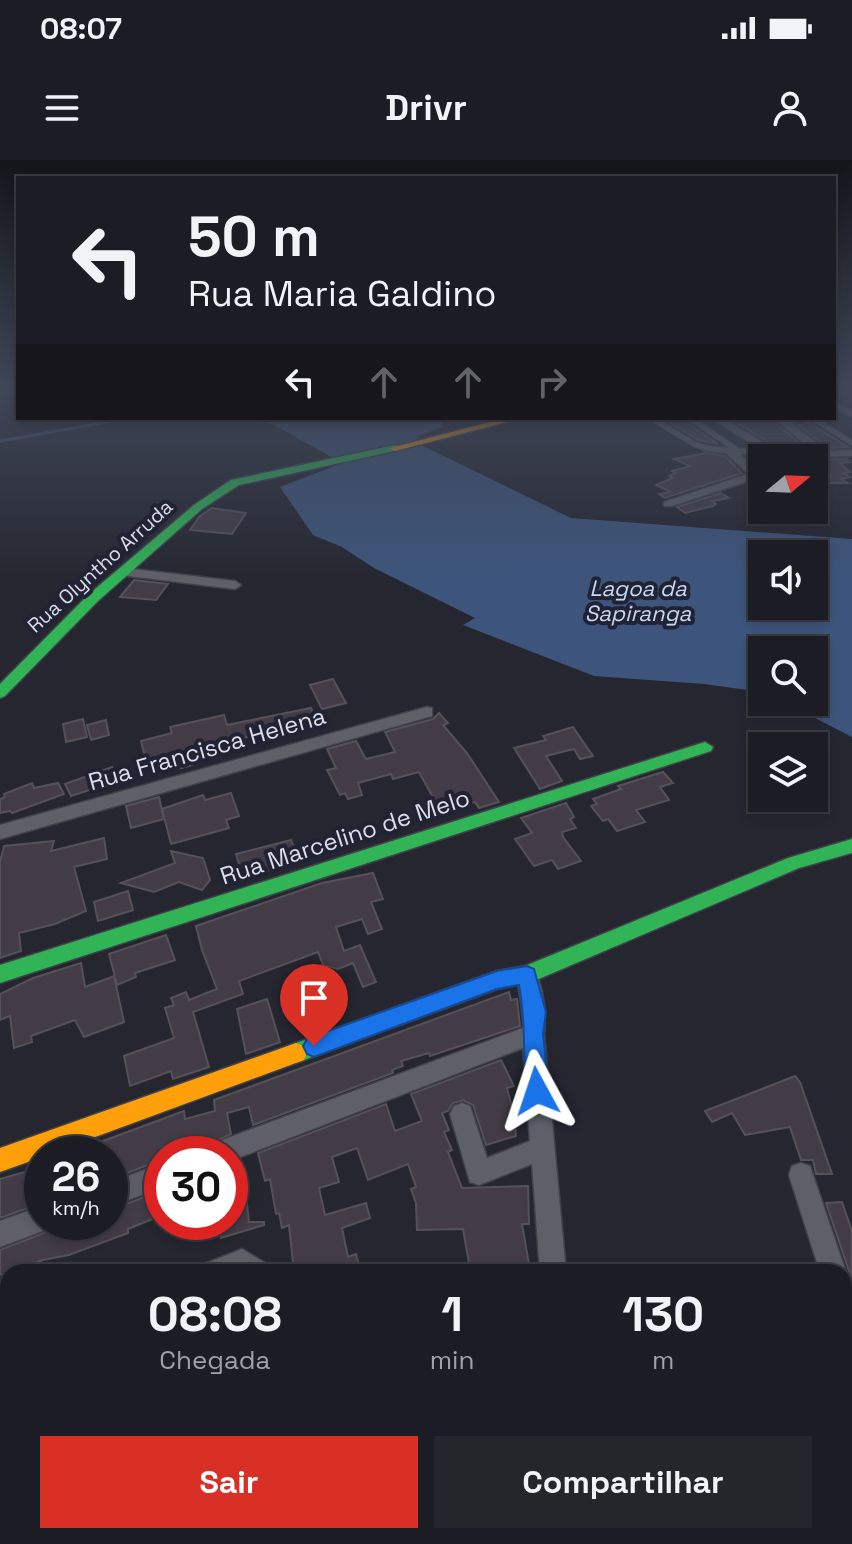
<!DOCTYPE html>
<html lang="pt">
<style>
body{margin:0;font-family:"Space Grotesk",sans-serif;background:#25252c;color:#f1f3f6;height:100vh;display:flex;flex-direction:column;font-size:30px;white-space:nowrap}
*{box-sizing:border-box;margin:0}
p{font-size:26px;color:#a0a1a6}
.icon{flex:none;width:44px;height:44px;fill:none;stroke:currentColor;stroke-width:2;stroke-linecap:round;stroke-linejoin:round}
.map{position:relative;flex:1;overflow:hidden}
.details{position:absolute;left:0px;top:1104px;width:852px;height:280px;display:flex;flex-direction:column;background:#1c1c24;border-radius:24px 24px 0 0;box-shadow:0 4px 12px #0003,0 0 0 2px #3a3a41}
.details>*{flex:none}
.top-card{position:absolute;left:16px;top:16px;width:820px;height:244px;border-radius:0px;box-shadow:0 4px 12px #0003,0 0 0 2px #3a3a41;background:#1c1c24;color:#f1f3f6;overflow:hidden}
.needle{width:52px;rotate:71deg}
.buttons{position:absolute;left:748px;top:284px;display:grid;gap:16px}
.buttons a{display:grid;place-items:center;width:80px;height:80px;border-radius:0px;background:#1c1c24;box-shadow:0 4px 12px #0003,0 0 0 2px #3a3a41;font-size:40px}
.speed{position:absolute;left:24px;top:976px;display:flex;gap:16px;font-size:40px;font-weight:700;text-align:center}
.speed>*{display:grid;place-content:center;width:104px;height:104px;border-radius:50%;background:#1c1c24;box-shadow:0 4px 12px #0003,0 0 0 2px #3a3a41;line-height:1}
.speed small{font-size:20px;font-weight:400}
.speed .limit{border:12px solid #d22;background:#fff;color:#111}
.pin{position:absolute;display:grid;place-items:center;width:68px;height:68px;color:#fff;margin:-82px -34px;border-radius:50% 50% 50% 0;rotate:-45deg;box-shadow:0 0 8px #0007}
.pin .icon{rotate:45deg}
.me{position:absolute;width:88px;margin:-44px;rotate:355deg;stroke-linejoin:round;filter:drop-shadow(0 0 6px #0008)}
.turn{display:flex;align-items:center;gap:28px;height:168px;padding:0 40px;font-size:36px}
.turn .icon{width:104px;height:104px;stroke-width:2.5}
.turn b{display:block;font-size:56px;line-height:68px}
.lanes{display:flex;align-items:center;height:76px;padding:0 40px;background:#0003;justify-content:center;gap:40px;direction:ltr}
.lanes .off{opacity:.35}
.eta{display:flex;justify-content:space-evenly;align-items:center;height:136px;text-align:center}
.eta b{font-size:48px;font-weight:800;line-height:56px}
.action{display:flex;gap:16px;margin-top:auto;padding:16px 40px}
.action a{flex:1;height:92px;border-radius:0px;background:#d93025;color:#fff;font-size:32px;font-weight:800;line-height:92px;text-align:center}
.action a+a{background:#25252c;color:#f1f3f6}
.status{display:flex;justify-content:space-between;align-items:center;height:56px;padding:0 40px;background:#1c1c24;direction:ltr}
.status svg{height:22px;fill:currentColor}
header{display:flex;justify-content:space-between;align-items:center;height:104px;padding:0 40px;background:#1c1c24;font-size:36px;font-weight:800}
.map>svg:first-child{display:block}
</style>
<div class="status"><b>08:07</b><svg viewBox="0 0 49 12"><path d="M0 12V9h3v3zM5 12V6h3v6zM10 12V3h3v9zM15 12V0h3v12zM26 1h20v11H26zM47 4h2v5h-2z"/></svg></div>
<header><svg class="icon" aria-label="menu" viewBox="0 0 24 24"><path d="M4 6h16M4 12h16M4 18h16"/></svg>Drivr<svg class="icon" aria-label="person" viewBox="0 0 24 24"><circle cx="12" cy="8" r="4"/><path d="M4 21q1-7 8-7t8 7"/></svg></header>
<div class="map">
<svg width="852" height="1384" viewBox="0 0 852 1384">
<rect width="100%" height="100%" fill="#252630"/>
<polygon fill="#282940" points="844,1370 852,1370 852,1384 612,1384 612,1376 844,1376"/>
<path fill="#3d557c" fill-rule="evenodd" d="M220,258h220l3,9 -25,9 5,10 148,72 281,21v198l-68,-35h30v-52h-52v42l-58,-8 -110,-8 -131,-51 12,-7 -101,-50 -32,-21 -29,-12 -33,-48 62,-24 -70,-39zM762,394h52v52h-52z"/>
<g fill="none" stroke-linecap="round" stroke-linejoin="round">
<polyline stroke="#3d557c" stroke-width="3" points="0,281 130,258"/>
</g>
<g fill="#433c47" stroke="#545158" stroke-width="2">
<polygon points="662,258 677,258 679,263 689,264 718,284 698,280"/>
<polygon points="729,258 770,258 806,289 778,288"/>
<polygon points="809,263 810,263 848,287 828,288 798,265"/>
<polygon points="706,293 725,296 742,313 665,338 659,334 671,332 656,325 673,318 669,316 676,313 672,311 690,306 674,299"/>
<polygon points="847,299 850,302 840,303 850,312 843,313 850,317 841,319 848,323 814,323 814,318 820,321 831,318 829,311 814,303 814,300"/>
<polygon points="721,333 729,338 712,341 716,344 713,346 685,353 677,347"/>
<polygon points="212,348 246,353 232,374 190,370 200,356"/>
<polygon points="134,420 168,424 156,440 120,437"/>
<polygon points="333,519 346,543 322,549 310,525"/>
<polygon points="311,548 319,566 258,582 255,575 228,582 230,586 224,587 225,591 192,600 193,605 181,608 169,610 167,601 147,606 141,581 172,573 170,567 224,555 227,565"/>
<polygon points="439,553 448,563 443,565 467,593 499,642 479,648 475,642 441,652 419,612 393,619 391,614 358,623 362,635 348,639 345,633 340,635 327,610 336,608 327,589 356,581 366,599 395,592 385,572 433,559"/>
<polygon points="83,559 87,577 66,582 63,564"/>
<polygon points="106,560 109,575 91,580 87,565"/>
<polygon points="573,567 593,596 580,599 574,589 546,596 562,621 540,629 514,588 546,580 543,576"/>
<polygon points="112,607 118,621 71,636 65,624"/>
<polygon points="663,612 673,623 660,627 669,640 636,650 645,662 617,671 608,659 603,661 591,646 597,644 593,639 621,629 618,626"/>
<polygon points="32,623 34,628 58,623 64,634 12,653 10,651 0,653 0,639 5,637 4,634"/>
<polygon points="231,633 239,656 226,660 229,668 171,684 162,649 203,635 205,640"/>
<polygon points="159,637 164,659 131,668 126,646"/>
<polygon points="566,643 574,657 570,659 576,668 562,672 563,677 581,701 558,709 552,700 534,706 515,679 532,673 521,658"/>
<polygon points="104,678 107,699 74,707 86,751 55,764 19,773 21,791 0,798 0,702 4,686 54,681 51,691"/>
<polygon points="291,680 300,702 243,717 236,694"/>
<polygon points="171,691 203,698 210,720 202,730 179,722 154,732 121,723 175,703"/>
<polygon points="373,713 383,739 371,742 382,769 368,774 362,759 336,767 344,791 360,785 376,822 363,827 353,803 338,809 323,805 318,792 239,821 243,834 193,852 209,907 173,919 171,911 130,926 124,896 174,878 165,848 174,845 171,838 186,832 189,840 217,829 202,790 196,766 322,723"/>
<polygon points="128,731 133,750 98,761 94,742"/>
<polygon points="166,775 175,800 135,813 136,817 117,825 109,794"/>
<polygon points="81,803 85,827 114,816 124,862 84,877 75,860 31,876 32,882 14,888 10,856 0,860 0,834 33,818"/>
<polygon points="509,832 511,840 517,839 520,866 430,896 429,893 401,901 403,906 392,910 393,913 253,965 249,947 227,953 231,974 206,986 189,992 189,989 162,994 161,1000 122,1015 119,999 110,1001 110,994 68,994 184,951 185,959 215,951 214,940"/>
<polygon points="267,839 280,882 246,894 237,849"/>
<polygon points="501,900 514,926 507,928 514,955 516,976 486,985 473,945 463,940 453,943 448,951 442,953 449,970 444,972 452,990 448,992 462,1028 528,1026 529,1064 522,1064 530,1110 484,1112 483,1107 470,1109 463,1069 417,1070 416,1043 411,1029 416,1027 408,1004 368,1020 357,988 332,997 339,1022 319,1028 325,1055 366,1043 370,1058 342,1068 348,1097 356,1094 361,1112 294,1112 289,1065 282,1068 279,1053 276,1054 270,1019 265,1021 258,993 386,944 395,971 422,961 411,934"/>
<polygon points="795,916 800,922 832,1014 816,1014 813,1000 801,1000 790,967 745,975 732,953 712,962 705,951"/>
<polygon points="42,1007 42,1043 0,1058 0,1019"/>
<polygon points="153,1034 155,1058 128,1069 128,1073 69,1095 43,1100 0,1115 0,1090 72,1062 110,1062 110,1050"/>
<polygon points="246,1035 249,1062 264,1062 264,1065 221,1078 219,1062 230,1062 230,1040"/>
<polygon points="842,1042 852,1071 851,1131 846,1119 849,1111 826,1043"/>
</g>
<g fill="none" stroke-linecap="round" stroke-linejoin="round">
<g stroke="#40414a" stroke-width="7">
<g id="lane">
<polyline points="651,258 696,285 707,288"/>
<polyline points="682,258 691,259 740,292"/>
<polyline points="812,258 852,283"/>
<polyline points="782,261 808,258"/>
</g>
</g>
<g stroke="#40414a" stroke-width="3">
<g id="street">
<polygon points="834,242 852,250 852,257 834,249"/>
<polygon points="711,258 723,258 777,291 815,292 773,258 784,258 827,291 852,290 852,296 783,298 740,294 756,308 758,318 672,346 664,346 664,342 748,314 726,293 703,290 703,286 761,290"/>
<polygon points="814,306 828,314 828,318 820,318 814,314"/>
<polygon points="124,408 235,421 241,425 235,429 120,415 118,412"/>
<polygon points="427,547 432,548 432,556 0,679 0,665"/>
<path d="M527,806l7,3c10,20 12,43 10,65l22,238h-26l-8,-108 -53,21 -9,-3 -20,-68 4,-8 8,-3 8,3 17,52 43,-17 -7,-93 -293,113v-7h-25l4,-8 8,-4 306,-114c2,-17 -9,-47 -3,-59z"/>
<polygon points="162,1003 162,1027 110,1047 110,1023"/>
<polygon points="801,1003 810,1006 813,1015 846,1112 844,1117 844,1112 820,1112 789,1015 792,1006"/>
<polygon points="42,1046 42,1062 53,1062 51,1068 0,1087 0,1061"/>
<polygon points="242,1089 265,1103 269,1112 203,1112 207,1103"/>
<polygon points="844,1132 852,1135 852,1184 844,1180"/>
<polygon points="8,1190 8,1219 0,1222 0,1193"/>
<polygon points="852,1320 852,1350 844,1351 844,1321"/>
<polygon points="94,1376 146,1376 142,1384 90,1384"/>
<rect x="213" y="1376" width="32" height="8"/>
<polygon points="559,1376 591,1376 592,1384 560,1384"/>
</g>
</g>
<g stroke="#40414a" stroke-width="3">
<g id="fast">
<polygon points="395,285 399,286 399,290 239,325 202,349 98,441 5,536 0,538 0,524 88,435 194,345 231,320"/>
<polygon points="705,582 713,587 711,591 0,823 0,805"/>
<polygon points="852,679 852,693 799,708 534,821 497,829 296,903 288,900 285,893 288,886 296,883 497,811 525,806 788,698"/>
</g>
</g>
<g stroke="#40414a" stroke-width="3">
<g id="slow">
<polygon points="506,258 523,258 395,291 390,288"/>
<polygon points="296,883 304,886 307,893 304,900 49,994 42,994 42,997 0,1012 0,988"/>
</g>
</g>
<use href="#lane" stroke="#5f6067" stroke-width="5"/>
<use href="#street" fill="#5f6067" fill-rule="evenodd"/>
<use href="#fast" fill="#30b455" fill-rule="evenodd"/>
<use href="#slow" fill="#ff9f0a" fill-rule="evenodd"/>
</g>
<linearGradient id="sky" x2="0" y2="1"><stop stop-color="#14151a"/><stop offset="0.54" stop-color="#404759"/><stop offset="1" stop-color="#404759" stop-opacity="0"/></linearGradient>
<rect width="852" height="422" fill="url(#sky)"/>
<path fill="#1a73e8" stroke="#114b97" stroke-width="2" d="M527,806l7,3 12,43 -3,22 6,57 -4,8 -8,3 -8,-3 -3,-8c-3,-35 0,-71 -7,-106l-22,4 -183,68 -7,-3 -4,-8 4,-7 7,-3 183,-65z"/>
<g text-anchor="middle" stroke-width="8" stroke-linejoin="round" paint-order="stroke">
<g font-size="20" fill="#dddeea" stroke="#212234">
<text transform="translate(100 406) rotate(-42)" y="7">Rua Olyntho Arruda</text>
</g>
<g font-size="22" font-style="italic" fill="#c6d8f3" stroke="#212234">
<text x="638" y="436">Lagoa da<tspan x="638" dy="25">Sapiranga</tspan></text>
</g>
<g font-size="24" fill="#dddeea" stroke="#212234">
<text transform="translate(207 589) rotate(-16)" y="8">Rua Francisca Helena</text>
<text transform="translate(345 677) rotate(-18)" y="8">Rua Marcelino de Melo</text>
</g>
</g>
</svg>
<div class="buttons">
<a><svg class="needle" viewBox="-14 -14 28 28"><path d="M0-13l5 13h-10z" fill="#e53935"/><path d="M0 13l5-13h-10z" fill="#a0a1a6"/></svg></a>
<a><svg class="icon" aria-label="sound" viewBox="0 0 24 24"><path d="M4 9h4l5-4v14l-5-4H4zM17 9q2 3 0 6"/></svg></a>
<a><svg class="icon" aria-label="search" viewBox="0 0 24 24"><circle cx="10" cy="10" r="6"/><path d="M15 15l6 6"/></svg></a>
<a><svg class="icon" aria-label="layers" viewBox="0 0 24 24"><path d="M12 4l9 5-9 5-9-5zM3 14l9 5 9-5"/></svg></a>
</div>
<div class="speed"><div>26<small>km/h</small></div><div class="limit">30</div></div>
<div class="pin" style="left:314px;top:886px;background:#d93025"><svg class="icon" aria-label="arrive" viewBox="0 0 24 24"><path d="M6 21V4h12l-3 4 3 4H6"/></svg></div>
<svg class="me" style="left:537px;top:931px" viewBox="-20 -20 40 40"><path d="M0-17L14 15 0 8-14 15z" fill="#1a73e8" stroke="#fff" stroke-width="4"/></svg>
<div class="top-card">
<div class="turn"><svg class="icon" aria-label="left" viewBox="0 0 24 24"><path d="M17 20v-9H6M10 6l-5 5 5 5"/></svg><div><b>50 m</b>Rua Maria Galdino</div></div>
<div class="lanes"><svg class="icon" aria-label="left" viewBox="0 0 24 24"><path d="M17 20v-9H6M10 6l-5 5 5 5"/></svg><svg class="icon off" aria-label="ahead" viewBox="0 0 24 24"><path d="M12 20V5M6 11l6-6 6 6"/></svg><svg class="icon off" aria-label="ahead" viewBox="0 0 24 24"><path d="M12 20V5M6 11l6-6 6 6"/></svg><svg class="icon off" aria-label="right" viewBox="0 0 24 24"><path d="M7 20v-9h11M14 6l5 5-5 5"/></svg></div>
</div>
<section class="details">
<div class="eta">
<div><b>08:08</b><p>Chegada</p></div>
<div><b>1</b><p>min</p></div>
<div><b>130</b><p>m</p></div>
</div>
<div class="action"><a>Sair</a><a>Compartilhar</a></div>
</section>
</div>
